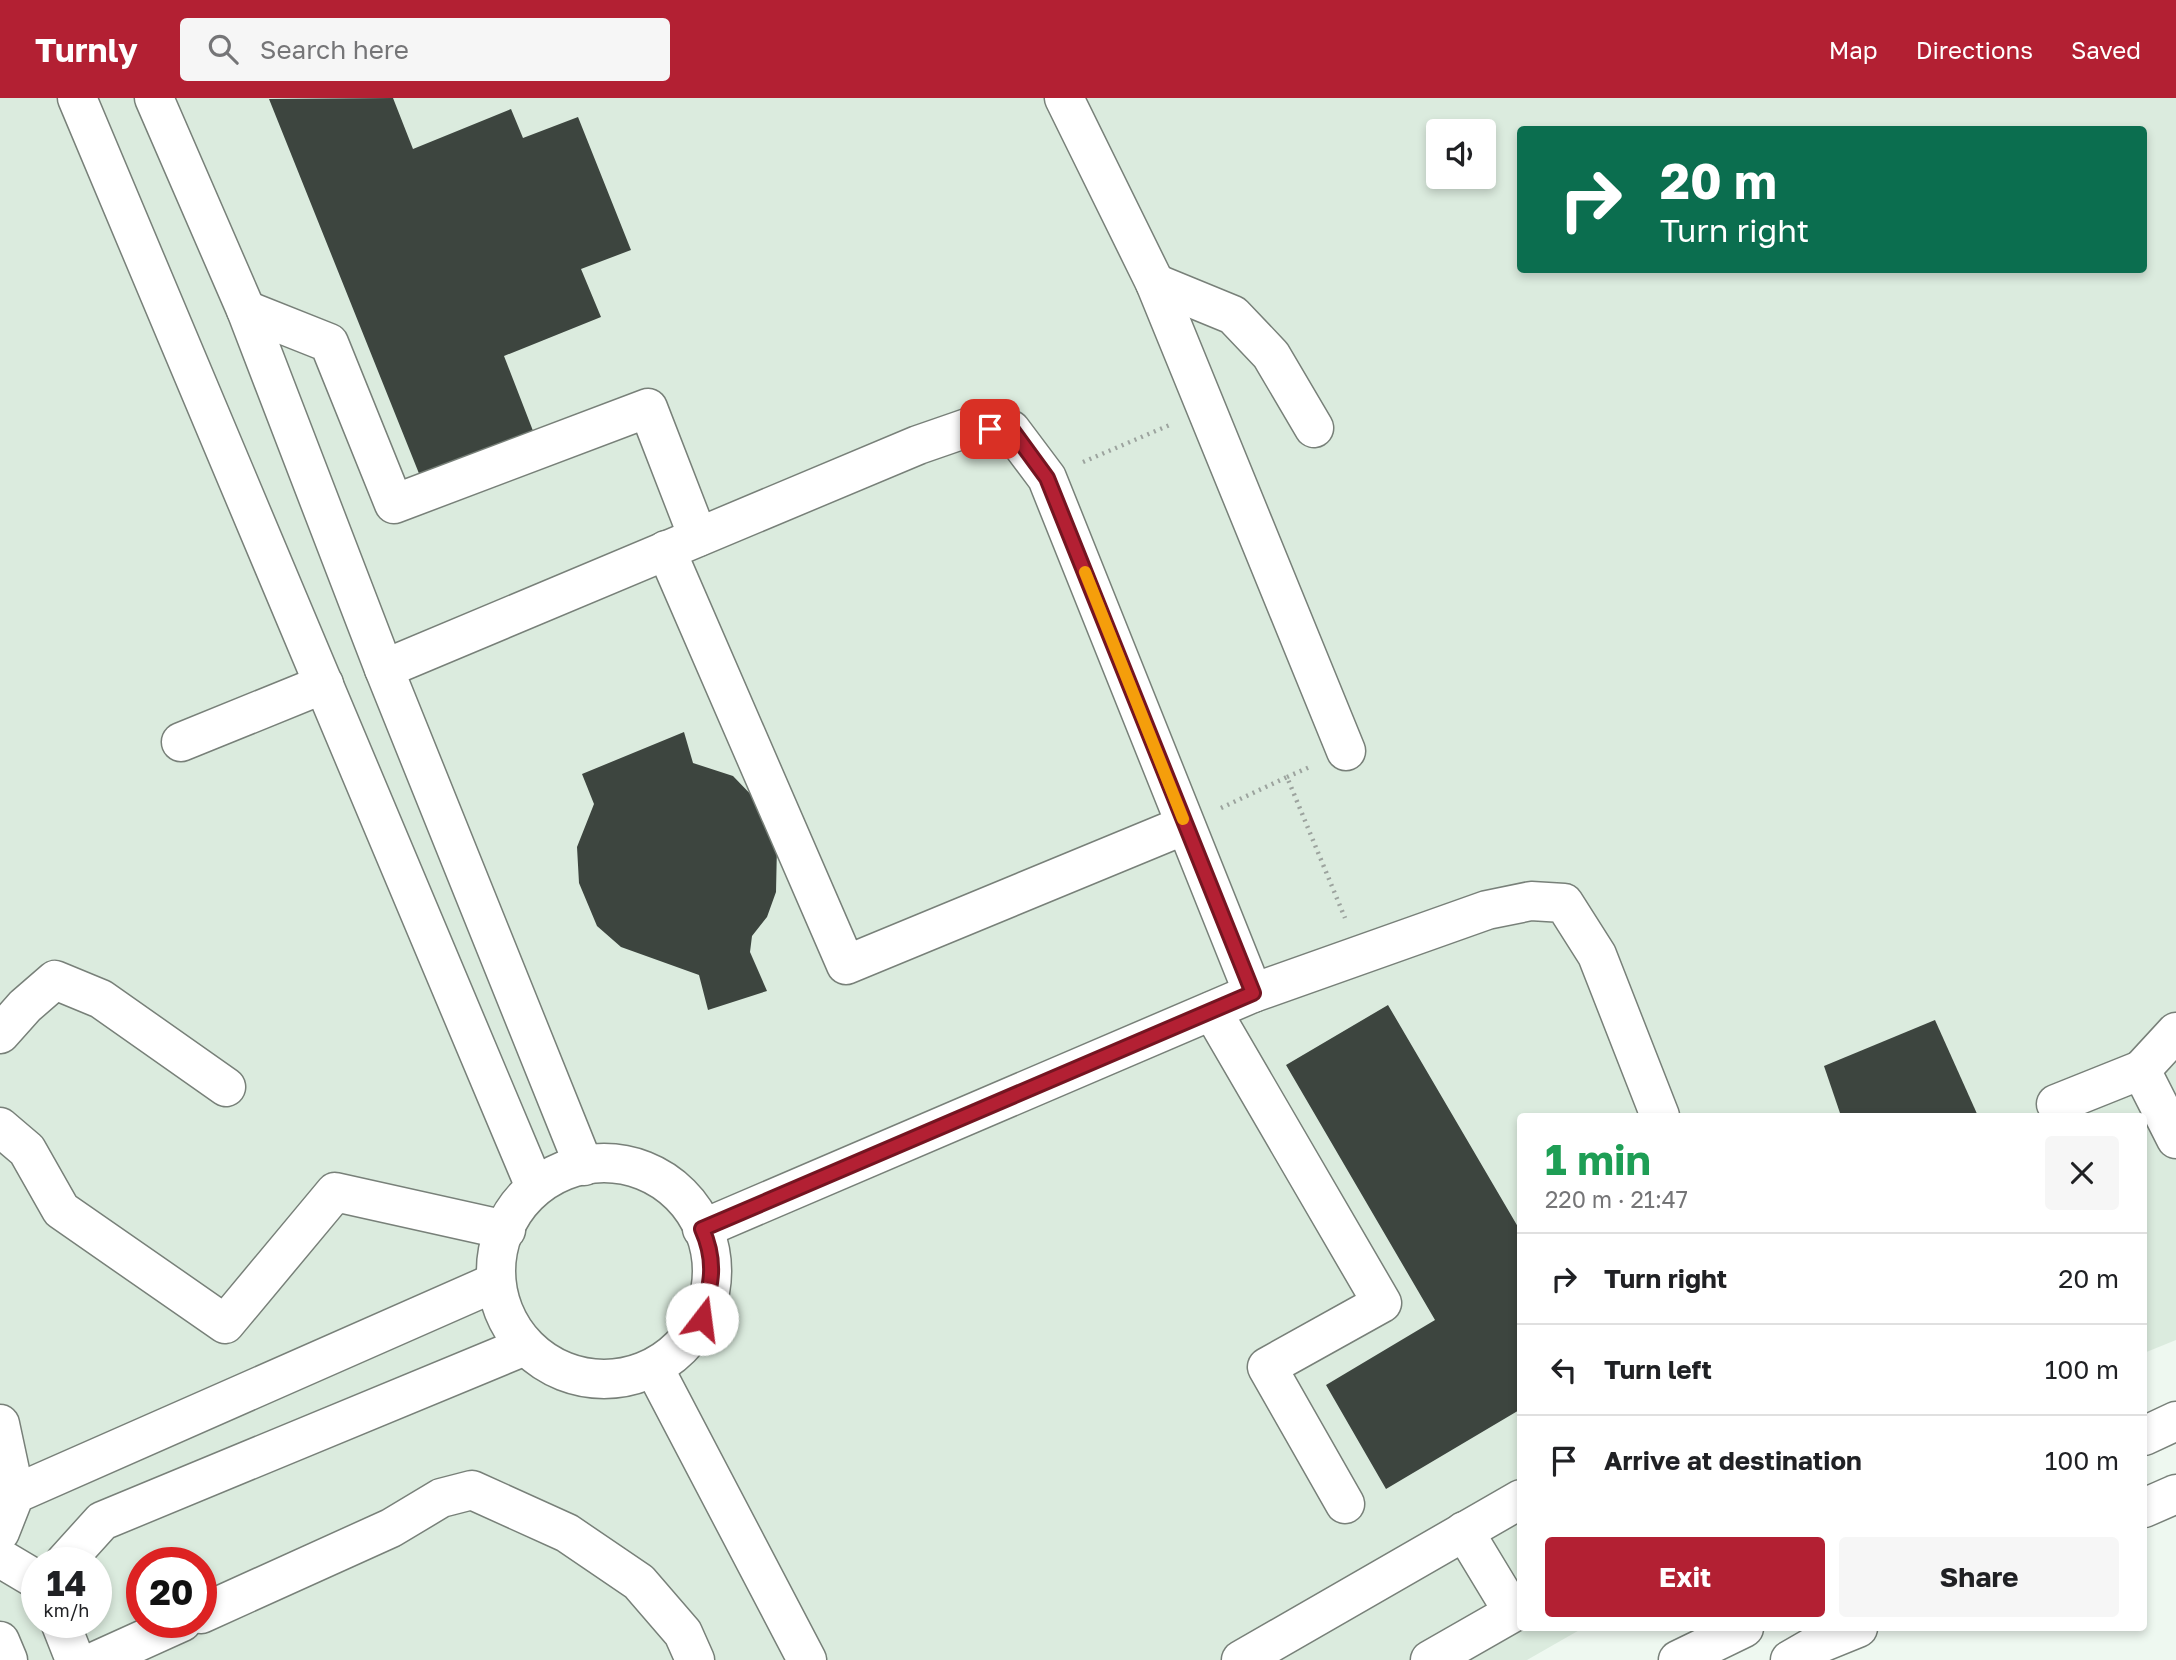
<!DOCTYPE html>
<meta charset="utf-8">
<style>
body{margin:0;font-family:"Golos Text",sans-serif;background:#f6f6f6;color:#202124;height:100vh;display:flex;flex-direction:column;font-size:26px;white-space:nowrap}
*{box-sizing:border-box;margin:0}
p{font-size:23px;color:#757577}
.icon{flex:none;width:38px;height:38px;fill:none;stroke:currentColor;stroke-width:2;stroke-linecap:round;stroke-linejoin:round}
.map{position:relative;flex:1;overflow:hidden}
.side{position:absolute;left:1517px;top:1015px;width:630px;height:518px;display:flex;flex-direction:column;background:#fff;border-radius:7px;box-shadow:0 4px 10px #0003}
.side>*{flex:none}
.hud{position:absolute;left:1517px;top:28px;width:630px;height:147px;border-radius:7px;box-shadow:0 4px 10px #0003;background:#0b6e4f;color:#fff;overflow:hidden}
.controls{position:absolute;left:1426px;top:21px;display:grid;gap:14px}
.controls a{display:grid;place-items:center;width:70px;height:70px;border-radius:7px;background:#fff;box-shadow:0 4px 10px #0003;font-size:35px}
.speed{position:absolute;left:21px;top:1449px;display:flex;gap:14px;font-size:35px;font-weight:700;text-align:center}
.speed>*{display:grid;place-content:center;width:91px;height:91px;border-radius:50%;background:#fff;box-shadow:0 4px 10px #0003;line-height:1}
.speed small{font-size:18px;font-weight:400}
.speed .limit{border:10px solid #d22;background:#fff;color:#111}
.pin{position:absolute;display:grid;place-items:center;width:60px;height:60px;color:#fff;margin:-30px;border-radius:14px;box-shadow:0 4px 10px #0006}
.me{position:absolute;width:77px;margin:-38px;rotate:15deg;stroke-linejoin:round;filter:drop-shadow(0 0 5px #0008)}
.turn{display:flex;align-items:center;gap:24px;height:147px;padding:0 28px;font-size:32px}
.turn .icon{width:91px;height:91px;stroke-width:2.5}
.turn b{display:block;font-size:49px;line-height:60px}
.round{display:grid;place-items:center;flex:none;width:74px;height:74px;border-radius:7px;background:#f6f6f6}
.overview{display:flex;align-items:center;justify-content:space-between;height:119px;padding:0 28px}
h1{font-size:42px;font-weight:700;line-height:52px;color:#1e9e55}
.action{display:flex;gap:14px;margin-top:auto;padding:14px 28px}
.action a{flex:1;height:80px;border-radius:7px;background:#b32033;color:#fff;font-size:28px;font-weight:700;line-height:80px;text-align:center}
.action a+a{background:#f6f6f6;color:#202124}
ul{padding:0;list-style:none}
li{display:flex;align-items:center;gap:21px;height:91px;padding:0 28px;border-top:2px solid #e0e0e0}
li div{flex:1}
li b{display:block;font-size:26px}
li em{font-style:normal}
header{display:flex;align-items:center;gap:42px;box-sizing:border-box;height:98px;padding:0 35px;background:#b32033;color:#fff}
header strong{font-size:33px}
nav{display:flex;gap:38px;margin-inline-start:auto;font-size:24px}
.search{width:490px;height:63px;background:#f6f6f6;display:flex;align-items:center;gap:18px;box-sizing:border-box;padding:0 24px;border-radius:7px;color:#757577;font-size:26px}
.map>svg:first-child{display:block}
</style>
<header>
<strong>Turnly</strong>
<div class="search"><svg class="icon" aria-label="search" viewBox="0 0 24 24"><circle cx="10" cy="10" r="6"/><path d="M15 15l6 6"/></svg>Search here</div>
<nav><a>Map</a><a>Directions</a><a>Saved</a></nav>
</header>
<div class="map">
<svg width="2176" height="1562" viewBox="0 0 2176 1562">
<rect width="100%" height="100%" fill="#eef8f0"/>
<path fill="#dbebde" fill-rule="evenodd" d="M0,0h2176v1242l-32,13v-237h-623v512h62l-56,32h-1527zM1521,32h623v140h-623zM1438,33h46v46h-46zM37,1465h59v59h-59zM142,1465h59v59h-59z"/>
<g fill="#3d453f">
<polygon points="393,0 413,51 511,11 523,40 578,19 631,152 581,171 601,219 504,258 535,338 422,383 269,1"/>
<polygon points="684,634 693,665 733,678 760,706 777,747 776,794 767,819 752,838 750,854 767,893 708,912 699,877 621,849 597,828 579,785 577,749 594,706 582,676"/>
<polygon points="1388,907 1521,1134 1521,1311 1386,1391 1326,1287 1435,1222 1286,967"/>
<polygon points="1935,922 1978,1018 1841,1018 1824,968"/>
</g>
<g fill="none" stroke-linecap="round" stroke-linejoin="round">
<g stroke="#788079" stroke-width="41">
<g id="minor">
<polyline points="77,0 535,1089"/>
<polyline points="154,0 246,212 384,571 584,1068"/>
<polyline points="1064,0 1155,185 1346,653"/>
<polyline points="1155,185 1233,217 1271,257 1314,330"/>
<polyline points="246,212 329,245 394,406 648,310 698,439"/>
<polyline points="666,452 846,867 1185,727"/>
<polyline points="384,571 918,347 970,329 1011,332 1047,380 1253,895"/>
<polyline points="181,644 324,586"/>
<polyline points="1212,913 1382,1205 1267,1269 1345,1406"/>
<polyline points="2176,934 2141,972 2176,1041"/>
<polyline points="0,936 25,908 55,882 101,901 226,989"/>
<polyline points="2056,1006 2141,972"/>
<polyline points="0,1029 27,1052 61,1112 225,1226 335,1094 506,1132"/>
<circle cx="604" cy="1173" r="108"/>
<polyline points="702,1131 1253,895 1487,812 1531,803 1564,805 1597,857 1660,1018"/>
<polyline points="654,1270 807,1562"/>
<polyline points="0,1326 15,1396 0,1398"/>
<polyline points="2144,1338 2176,1323"/>
<polyline points="2144,1410 2176,1396"/>
<polyline points="1464,1433 1513,1514"/>
<polyline points="0,1434 15,1396 496,1184"/>
<polyline points="0,1460 37,1482"/>
<polyline points="64,1465 102,1423 525,1248"/>
<polyline points="201,1516 391,1430 441,1400 472,1392 567,1435 639,1484 683,1535 695,1562"/>
<polyline points="60,1524 75,1562"/>
<polyline points="0,1543 8,1562"/>
<polyline points="98,1562 182,1524"/>
<polyline points="1241,1562 1521,1401"/>
<polyline points="1430,1562 1521,1510"/>
<polyline points="1678,1562 1744,1530"/>
<polyline points="1790,1562 1816,1547 1858,1530"/>
</g>
</g>
<g stroke="#9ca39e" stroke-width="4.5" stroke-dasharray="2 5" stroke-linecap="butt">
<polyline points="1083,364 1172,326"/>
<polyline points="1287,679 1312,668"/>
<polyline points="1221,710 1287,679 1345,820"/>
</g>
<use href="#minor" stroke="#fff" stroke-width="38"/>
</g>
<g fill="none" stroke-linecap="round" stroke-linejoin="round">
<g stroke="#741521" stroke-width="18">
<path id="route" d="M702,1221c9,-34 15,-57 0,-90l551,-236 -206,-515 -35,-48 -22,-1"/>
</g>
<use href="#route" stroke="#b32033" stroke-width="12"/>
<polyline stroke="#f59e0b" stroke-width="12" points="1085,474 1183,721"/>
</g>
</svg>
<div class="controls">
<a><svg class="icon" aria-label="sound" viewBox="0 0 24 24"><path d="M4 9h4l5-4v14l-5-4H4zM17 9q2 3 0 6"/></svg></a>
</div>
<div class="speed"><div>14<small>km/h</small></div><div class="limit">20</div></div>
<div class="pin" style="left:990px;top:331px;background:#d93025"><svg class="icon" aria-label="arrive" viewBox="0 0 24 24"><path d="M6 21V4h12l-3 4 3 4H6"/></svg></div>
<svg class="me" style="left:702px;top:1221px" viewBox="-20 -20 40 40"><circle r="19" fill="#fff"/><path d="M0-13L10 11 0 6-10 11z" fill="#b32033"/></svg>
<div class="hud">
<div class="turn"><svg class="icon" aria-label="right" viewBox="0 0 24 24"><path d="M7 20v-9h11M14 6l5 5-5 5"/></svg><div><b>20 m</b>Turn right</div></div>
</div>
<section class="side">
<div class="overview"><div><h1>1 min</h1><p>220 m · 21:47</p></div><a class="round"><svg class="icon" aria-label="close" viewBox="0 0 24 24"><path d="M6 6l12 12M18 6L6 18"/></svg></a></div>
<ul>
<li><svg class="icon" aria-label="right" viewBox="0 0 24 24"><path d="M7 20v-9h11M14 6l5 5-5 5"/></svg><div><b>Turn right</b></div><em>20 m</em></li>
<li><svg class="icon" aria-label="left" viewBox="0 0 24 24"><path d="M17 20v-9H6M10 6l-5 5 5 5"/></svg><div><b>Turn left</b></div><em>100 m</em></li>
<li><svg class="icon" aria-label="arrive" viewBox="0 0 24 24"><path d="M6 21V4h12l-3 4 3 4H6"/></svg><div><b>Arrive at destination</b></div><em>100 m</em></li>
</ul>
<div class="action"><a>Exit</a><a>Share</a></div>
</section>
</div>
